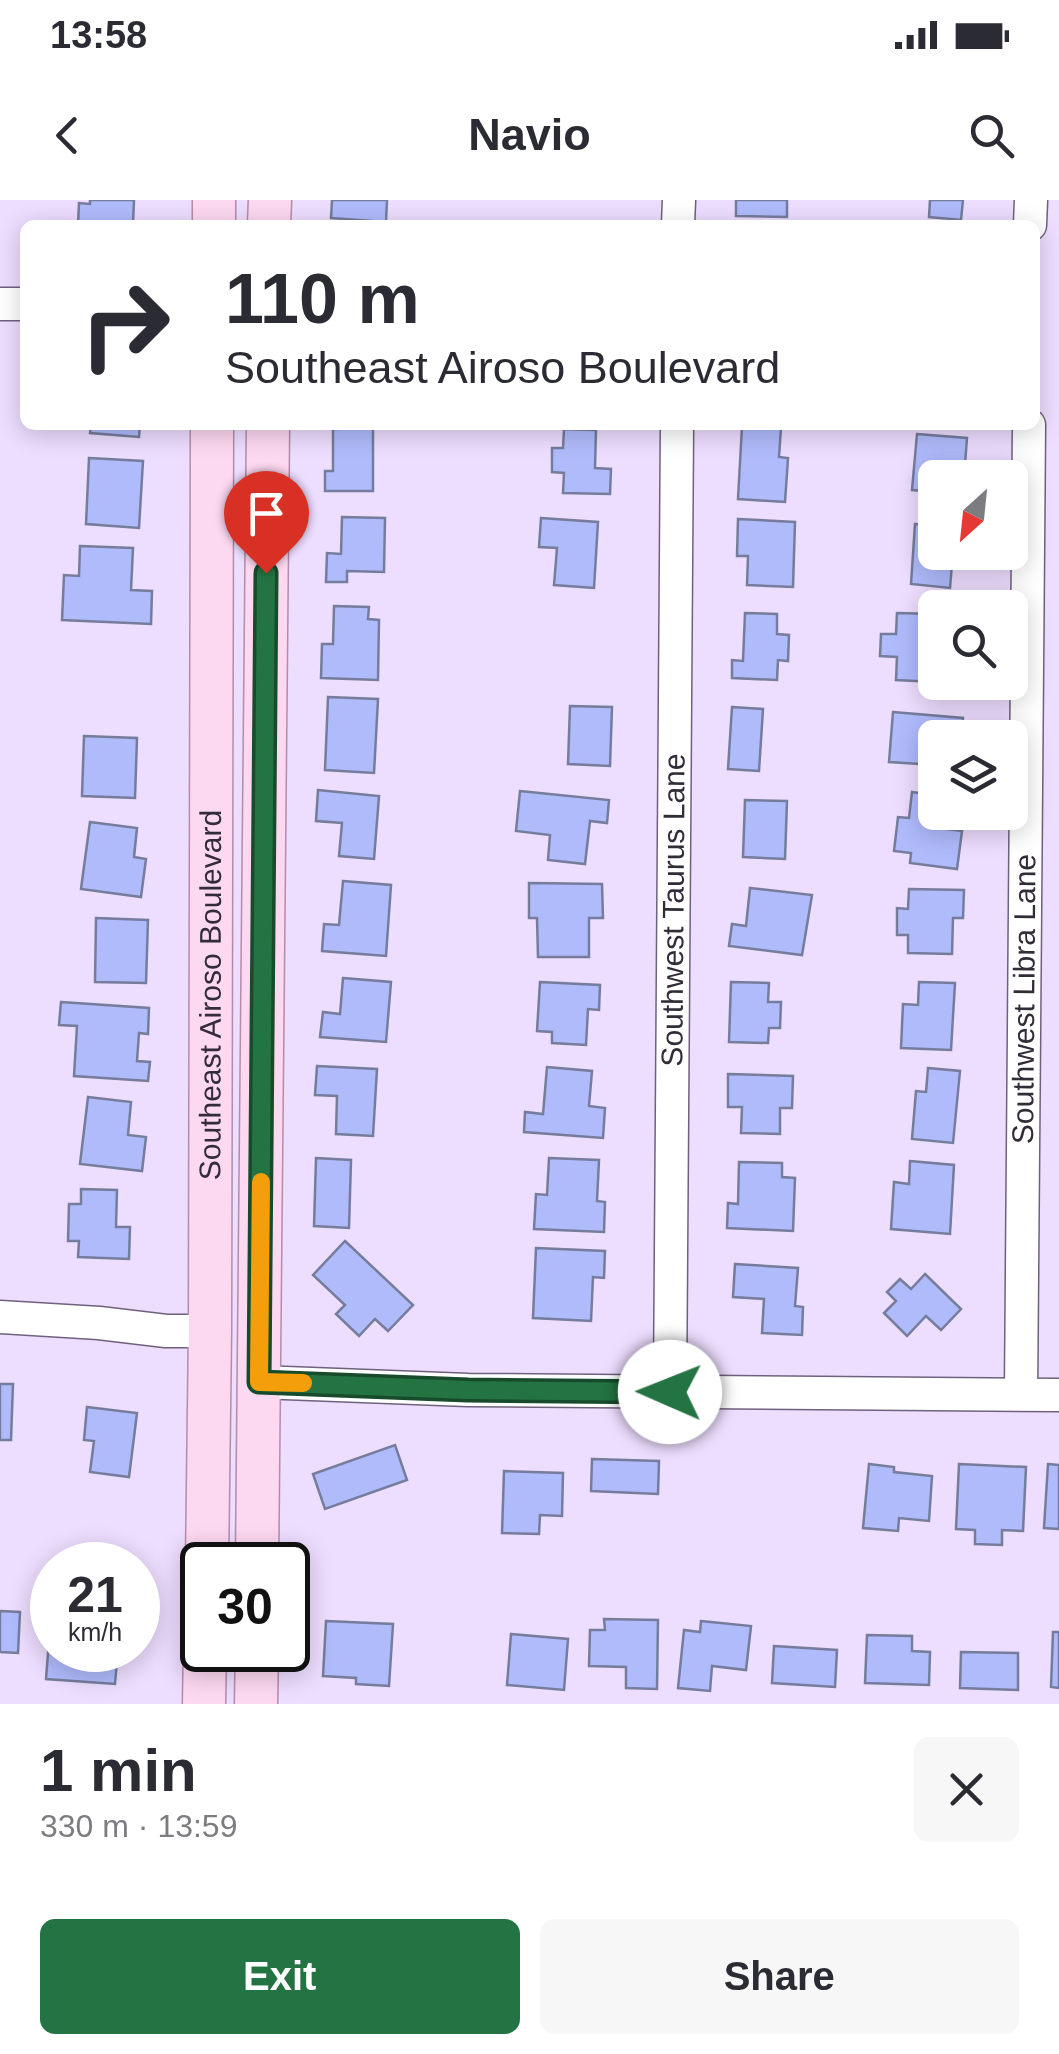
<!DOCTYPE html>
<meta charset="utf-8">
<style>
body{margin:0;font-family:Helvetica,sans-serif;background:#f7f7f7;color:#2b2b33;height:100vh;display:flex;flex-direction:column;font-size:38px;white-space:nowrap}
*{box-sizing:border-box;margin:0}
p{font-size:32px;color:#7c7c81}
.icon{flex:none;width:55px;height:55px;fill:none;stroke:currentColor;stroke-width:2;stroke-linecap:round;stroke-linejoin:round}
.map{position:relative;height:1504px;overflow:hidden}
.side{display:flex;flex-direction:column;background:#fff;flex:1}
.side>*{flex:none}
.guide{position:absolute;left:20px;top:20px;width:1020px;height:210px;border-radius:15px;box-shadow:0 5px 25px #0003;background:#fff;color:#2b2b33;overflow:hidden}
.needle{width:65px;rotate:207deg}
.buttons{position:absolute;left:918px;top:260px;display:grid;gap:20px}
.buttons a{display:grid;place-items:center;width:110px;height:110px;border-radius:15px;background:#fff;box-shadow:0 5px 25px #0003;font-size:50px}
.speed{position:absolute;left:30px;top:1342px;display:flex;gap:20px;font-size:50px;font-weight:700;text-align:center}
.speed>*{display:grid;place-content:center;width:130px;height:130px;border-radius:50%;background:#fff;box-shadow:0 5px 25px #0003;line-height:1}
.speed small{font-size:25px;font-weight:400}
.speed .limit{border:5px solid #111;border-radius:15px;background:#fff;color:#111}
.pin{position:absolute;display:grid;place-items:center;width:85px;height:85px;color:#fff;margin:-102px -42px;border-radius:50% 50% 50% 0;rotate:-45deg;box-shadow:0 0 10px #0007}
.pin .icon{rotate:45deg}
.me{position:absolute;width:110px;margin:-55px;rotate:271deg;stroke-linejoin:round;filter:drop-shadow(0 0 8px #0008)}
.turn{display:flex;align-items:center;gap:35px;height:210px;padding:0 40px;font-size:45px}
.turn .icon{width:130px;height:130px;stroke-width:2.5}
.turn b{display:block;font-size:70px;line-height:85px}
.round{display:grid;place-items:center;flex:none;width:105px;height:105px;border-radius:15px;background:#f7f7f7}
.overview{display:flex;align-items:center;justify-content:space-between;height:170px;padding:0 40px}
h1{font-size:60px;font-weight:700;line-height:75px}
.action{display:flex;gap:20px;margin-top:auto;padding:20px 40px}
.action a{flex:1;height:115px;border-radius:15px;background:#247342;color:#fff;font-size:40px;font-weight:700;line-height:115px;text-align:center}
.action a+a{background:#f7f7f7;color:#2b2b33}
.status{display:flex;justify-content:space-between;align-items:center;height:70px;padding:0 50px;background:#fff;direction:ltr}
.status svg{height:28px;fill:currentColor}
header{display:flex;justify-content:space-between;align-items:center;height:130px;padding:0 40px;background:#fff;font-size:45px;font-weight:700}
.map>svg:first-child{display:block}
</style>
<div class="status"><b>13:58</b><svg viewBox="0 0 49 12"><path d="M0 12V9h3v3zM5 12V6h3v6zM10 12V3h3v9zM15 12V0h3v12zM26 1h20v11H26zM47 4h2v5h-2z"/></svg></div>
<header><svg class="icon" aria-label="back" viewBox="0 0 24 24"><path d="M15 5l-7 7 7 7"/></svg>Navio<svg class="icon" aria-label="search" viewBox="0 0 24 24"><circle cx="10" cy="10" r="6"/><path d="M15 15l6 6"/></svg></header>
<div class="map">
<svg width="1059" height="1504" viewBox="0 0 1059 1504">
<rect width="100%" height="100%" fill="#edddfe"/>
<g fill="#b0bbfc" stroke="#767c9b" stroke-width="2.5">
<polygon points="90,0 134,0 133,25 78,25 79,3 90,4"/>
<polygon points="332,0 387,0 386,22 331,18"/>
<polygon points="736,0 787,0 787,17 736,16"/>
<polygon points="930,0 963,0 961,20 929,17"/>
<polygon points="91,225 140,225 139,237 90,233"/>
<polygon points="742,226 781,228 779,257 788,258 785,302 738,299"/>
<polygon points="373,228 373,291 325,291 325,271 333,271 333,229"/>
<polygon points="564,229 596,230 595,268 611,269 610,294 563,293 564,273 552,272 552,248 563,248"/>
<polygon points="917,234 967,238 964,278 935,278 935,292 912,290"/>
<polygon points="89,258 143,261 139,328 86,324"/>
<polygon points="342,317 385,318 384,372 347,371 347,382 326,382 327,353 341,354"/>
<polygon points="541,318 598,322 594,388 554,385 557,348 539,347"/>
<polygon points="738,319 795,322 793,387 747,385 748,356 737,356"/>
<polygon points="915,324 935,326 935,352 953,352 950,388 911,384"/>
<polygon points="80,346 133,348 131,390 152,391 151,424 62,420 64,375 79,376"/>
<polygon points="334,406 369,407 368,419 379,420 378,480 321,478 322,444 333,444"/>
<polygon points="745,413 777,414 777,434 789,435 788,461 778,460 777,480 732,478 732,460 743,461"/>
<polygon points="897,413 935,414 935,482 896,480 897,457 880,456 881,434 896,434"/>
<polygon points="328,497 378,499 374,573 325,570"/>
<polygon points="570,506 612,507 610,566 568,564"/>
<polygon points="732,507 763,509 759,571 728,569"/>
<polygon points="893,512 963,518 961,538 935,538 935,565 889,562"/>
<polygon points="84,536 137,538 135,598 82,596"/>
<polygon points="318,590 379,596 374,659 339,656 342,623 316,621"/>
<polygon points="520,591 609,600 607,623 590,621 585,664 548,660 550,635 516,631"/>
<polygon points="912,592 935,595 935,612 948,612 946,629 962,631 957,669 910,663 911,653 894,651 898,617 909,618"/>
<polygon points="745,600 787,601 785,659 743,657"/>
<polygon points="90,622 137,628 134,657 146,659 141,697 81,689"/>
<polygon points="343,681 391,685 386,756 322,751 324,724 339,725"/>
<polygon points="529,683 602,684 603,718 589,718 589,757 538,757 537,718 529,718"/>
<polygon points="750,688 812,695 802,755 729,746 732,724 746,726"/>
<polygon points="909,689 964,690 963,718 953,718 952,754 908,753 908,735 897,735 897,708 908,709"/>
<polygon points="96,718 148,720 146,783 95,782"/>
<polygon points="343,778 391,782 386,842 320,837 323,812 340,814"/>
<polygon points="540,782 600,785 599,810 588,809 586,845 552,843 552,832 537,831"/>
<polygon points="731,782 769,783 768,802 781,802 780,828 769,828 768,843 729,842"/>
<polygon points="919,782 955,783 951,850 901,848 903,804 918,805"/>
<polygon points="61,802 149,808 148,834 139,833 137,861 150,862 148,881 74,876 77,826 59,825"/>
<polygon points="317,866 377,869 373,936 336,934 337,896 315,895"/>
<polygon points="547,867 592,871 589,906 605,908 603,938 524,932 525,912 543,914"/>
<polygon points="928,868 960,871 953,943 912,939 916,891 926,892"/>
<polygon points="728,874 793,876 792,908 780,908 780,934 741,933 742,907 728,907"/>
<polygon points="88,897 131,902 128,935 146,937 142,971 80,964"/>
<polygon points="316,958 351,960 349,1028 314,1026"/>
<polygon points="549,958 599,960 597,1001 605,1002 604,1032 534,1029 536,994 547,995"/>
<polygon points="910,961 954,965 950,1034 891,1029 894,982 909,984"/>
<polygon points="739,962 782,963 782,977 795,978 793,1031 727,1028 728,1003 738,1004"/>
<polygon points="81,989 117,990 116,1027 130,1027 129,1059 78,1057 79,1041 68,1041 69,1004 81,1004"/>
<polygon points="345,1041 413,1105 388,1131 375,1119 359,1136 336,1114 345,1105 313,1075"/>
<polygon points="536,1048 605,1051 604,1078 593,1077 591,1121 533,1118"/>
<polygon points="735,1064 798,1068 795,1106 803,1107 802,1135 762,1133 764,1099 733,1097"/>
<polygon points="925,1074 961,1109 941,1130 926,1116 907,1136 884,1113 896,1101 887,1092 900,1079 911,1089"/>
<polygon points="0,1184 13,1184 11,1240 0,1240"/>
<polygon points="87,1207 137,1213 129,1277 90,1272 94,1241 84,1240"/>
<polygon points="395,1245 407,1280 325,1309 313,1274"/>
<polygon points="592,1259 659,1261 658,1294 591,1291"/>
<polygon points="869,1264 894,1267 894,1272 932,1276 929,1321 899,1318 898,1331 863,1328"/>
<polygon points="959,1264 1026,1267 1023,1331 1002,1330 1002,1345 975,1344 975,1330 956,1329"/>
<polygon points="1048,1264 1059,1265 1059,1329 1044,1328"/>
<polygon points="504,1271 563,1273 562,1316 540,1315 539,1334 502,1333"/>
<polygon points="0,1411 20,1412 18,1453 0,1452"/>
<polygon points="604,1419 658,1420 657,1489 626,1488 626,1467 589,1466 590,1430 605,1430"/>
<polygon points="326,1421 393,1424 389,1486 356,1484 356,1478 323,1476"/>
<polygon points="701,1421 751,1426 746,1470 712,1466 710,1491 678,1488 684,1430 700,1432"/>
<polygon points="50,1428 52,1428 52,1450 118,1450 115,1484 46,1479"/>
<polygon points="1053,1432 1059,1432 1059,1488 1051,1487"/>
<polygon points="511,1434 568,1439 564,1490 507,1485"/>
<polygon points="867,1435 912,1436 912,1451 930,1452 929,1485 865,1483"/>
<polygon points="774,1446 837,1450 835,1487 772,1483"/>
<polygon points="961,1452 1018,1453 1018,1490 960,1488"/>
</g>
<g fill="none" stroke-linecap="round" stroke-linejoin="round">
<g stroke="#6f617d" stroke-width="35">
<g id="minor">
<polyline points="678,25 679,0"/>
<polyline points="1030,25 1031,0"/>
<polyline points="0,104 25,104"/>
<polyline points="0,1117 99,1123 166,1131 210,1131"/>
<polyline points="259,1182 468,1190 1059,1195"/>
<path id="s1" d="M670,1192l7,-967"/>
<path id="s2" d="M1021,1194l8,-969"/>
</g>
</g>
<g stroke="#b58baa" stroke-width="45">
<g id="major">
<polyline points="214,25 214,0"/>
<polyline points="269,25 270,0"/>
<path id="s3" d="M207,1365l3,-234 2,-906"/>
<polyline points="257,1365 268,225"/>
<polyline points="204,1504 205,1450"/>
<polyline points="256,1504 257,1450"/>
</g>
</g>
<use href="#minor" stroke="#fff" stroke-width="32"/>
<use href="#major" stroke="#fdd8f1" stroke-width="42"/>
</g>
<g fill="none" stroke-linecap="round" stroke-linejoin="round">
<g stroke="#174b2b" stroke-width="25">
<polyline id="route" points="266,373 259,1182 468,1190 670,1192"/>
</g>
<use href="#route" stroke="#247342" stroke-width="18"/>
<polyline stroke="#f59e0b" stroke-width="18" points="261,982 259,1182 303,1183"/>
</g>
<g text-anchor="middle" stroke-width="8" stroke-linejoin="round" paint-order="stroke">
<g font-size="30" fill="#322b38" stroke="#edddfe">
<text dy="10" stroke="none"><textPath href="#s1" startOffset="482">Southwest Taurus Lane</textPath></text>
<text dy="10" stroke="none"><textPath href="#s3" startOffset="570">Southeast Airoso Boulevard</textPath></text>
<text dy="10" stroke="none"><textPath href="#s2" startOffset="395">Southwest Libra Lane</textPath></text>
</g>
</g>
</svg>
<div class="buttons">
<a><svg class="needle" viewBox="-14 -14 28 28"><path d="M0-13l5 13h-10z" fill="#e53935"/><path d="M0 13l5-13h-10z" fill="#7c7c81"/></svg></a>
<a><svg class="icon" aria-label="search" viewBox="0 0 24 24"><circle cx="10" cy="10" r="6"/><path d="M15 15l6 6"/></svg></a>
<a><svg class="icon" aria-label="layers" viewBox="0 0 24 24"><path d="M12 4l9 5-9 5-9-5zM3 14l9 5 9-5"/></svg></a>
</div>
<div class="speed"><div>21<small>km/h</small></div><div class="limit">30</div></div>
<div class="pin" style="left:266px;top:373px;background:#d93025"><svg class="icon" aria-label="arrive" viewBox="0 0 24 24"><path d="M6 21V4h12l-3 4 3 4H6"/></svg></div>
<svg class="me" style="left:670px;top:1192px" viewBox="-20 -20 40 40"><circle r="19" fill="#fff"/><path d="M0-13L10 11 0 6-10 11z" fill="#247342"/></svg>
<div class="guide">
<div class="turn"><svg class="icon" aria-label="right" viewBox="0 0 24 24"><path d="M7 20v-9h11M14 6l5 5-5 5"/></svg><div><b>110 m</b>Southeast Airoso Boulevard</div></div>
</div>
</div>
<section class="side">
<div class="overview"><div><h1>1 min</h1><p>330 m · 13:59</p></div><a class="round"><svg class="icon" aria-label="close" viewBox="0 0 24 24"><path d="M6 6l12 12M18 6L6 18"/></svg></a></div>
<div class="action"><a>Exit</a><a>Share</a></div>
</section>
